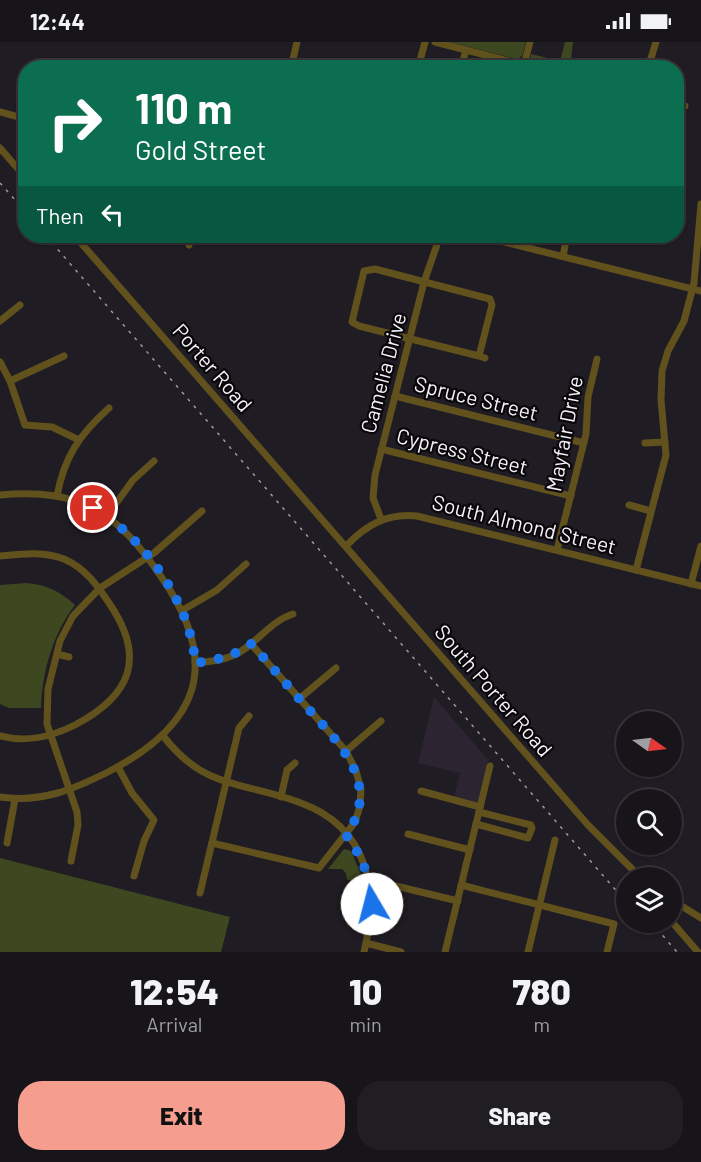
<!DOCTYPE html>
<style>
body{margin:0;font-family:Barlow,sans-serif;background:#211e23;color:#f1f3f6;height:100vh;display:flex;flex-direction:column;font-size:22px;white-space:nowrap}
*{box-sizing:border-box;margin:0}
p{font-size:20px;color:#9f9fa2}
.icon{flex:none;width:33px;height:33px;fill:none;stroke:currentColor;stroke-width:2;stroke-linecap:round;stroke-linejoin:round}
.map{position:relative;height:910px;overflow:hidden}
.sheet{display:flex;flex-direction:column;background:#18151a;flex:1}
.sheet>*{flex:none}
.top-card{position:absolute;left:18px;top:18px;width:666px;height:183px;border-radius:24px;box-shadow:0 2px 4px #0004,0 0 0 2px #363439;background:#0b6e4f;color:#fff;overflow:hidden}
.needle{width:39px;rotate:104deg}
.buttons{position:absolute;left:616px;top:669px;display:grid;gap:12px}
.buttons a{display:grid;place-items:center;width:66px;height:66px;border-radius:50%;background:#18151a;box-shadow:0 2px 4px #0004,0 0 0 2px #363439;font-size:30px}
.pin{position:absolute;display:grid;place-items:center;width:51px;height:51px;color:#fff;margin:-26px;border:3px solid #fff;border-radius:50%;box-shadow:0 2px 6px #0007}
.me{position:absolute;width:66px;margin:-33px;rotate:352deg;stroke-linejoin:round;filter:drop-shadow(0 0 4px #0008)}
.turn{display:flex;align-items:center;gap:21px;height:126px;padding:0 18px;font-size:27px}
.turn .icon{width:78px;height:78px;stroke-width:2.5}
.turn b{display:block;font-size:42px;line-height:51px}
.then{display:flex;align-items:center;height:57px;padding:0 18px;background:#0003;gap:12px;font-size:22px}
.eta{display:flex;justify-content:space-evenly;align-items:center;height:102px;text-align:center}
.eta b{font-size:36px;font-weight:800;line-height:42px}
.cta{display:flex;gap:12px;margin-top:auto;padding:12px 18px}
.cta a{flex:1;height:69px;border-radius:24px;background:#f59d8f;color:#111;font-size:24px;font-weight:800;line-height:69px;text-align:center}
.cta a+a{background:#211e23;color:#f1f3f6}
.status{display:flex;justify-content:space-between;align-items:center;height:42px;padding:0 30px;background:#18151a;direction:ltr}
.status svg{height:16px;fill:currentColor}
.map>svg:first-child{display:block}
</style>
<div class="status"><b>12:44</b><svg viewBox="0 0 49 12"><path d="M0 12V9h3v3zM5 12V6h3v6zM10 12V3h3v9zM15 12V0h3v12zM26 1h20v11H26zM47 4h2v5h-2z"/></svg></div>
<div class="map">
<svg width="701" height="910" viewBox="0 0 701 910">
<rect width="100%" height="100%" fill="#201c23"/>
<polygon fill="#2c2531" points="434,655 488,718 477,761 454,755 460,731 418,721"/>
<g fill="#3e4820">
<polygon points="449,0 526,0 522,14 517,17"/>
<polygon points="565,0 573,0 570,25 538,25 530,20 531,12 560,19"/>
<path d="M27,541c20,2 33,8 48,22 -22,28 -33,68 -34,103h-32l-9,-4v-119z"/>
<polygon points="344,807 351,809 363,837 347,838 346,831 342,827 328,827"/>
<polygon points="0,816 230,875 221,910 0,910"/>
</g>
<g fill="none" stroke-linecap="round" stroke-linejoin="round">
<g stroke="#60511d" stroke-width="7">
<polyline points="435,0 520,22 525,19 530,0"/>
<polyline points="291,26 297,0"/>
<polyline points="418,26 425,0"/>
<polyline points="461,26 466,8"/>
<polyline points="648,26 656,0"/>
<polyline points="676,64 685,64"/>
<polyline points="0,70 26,77"/>
<polyline points="0,106 26,136"/>
<polyline points="75,194 588,783 641,836"/>
<polyline points="480,194 701,249"/>
<polyline points="189,203 190,194"/>
<polyline points="563,214 567,194"/>
<polyline points="0,279 20,263"/>
<polyline points="479,314 492,263 490,257 375,227 364,229 352,280 359,284 479,314 485,316"/>
<polyline points="0,320 10,339 25,383 52,385 77,397"/>
<polyline points="10,339 64,314"/>
<polyline points="395,354 584,401"/>
<polyline points="645,401 665,400"/>
<polyline points="381,407 571,454"/>
<path d="M0,453c82,-7 117,17 162,83 60,87 37,147 -54,194 -36,18 -67,31 -108,25"/>
<path d="M57,454c7,-39 23,-62 52,-88"/>
<polyline points="629,463 651,469"/>
<polyline points="107,474 133,438 154,419"/>
<polyline points="381,477 373,456 375,433 424,240 440,194"/>
<path d="M346,504c20,-21 41,-33 71,-30l284,70"/>
<polyline points="557,508 586,392 588,355 597,317"/>
<path d="M0,514c22,-2 43,-5 64,3 21,9 33,26 45,44 37,54 23,92 -34,122 -24,12 -48,18 -75,11"/>
<polyline points="636,528 666,413 661,358 662,329 668,309 684,279 694,241 701,162"/>
<polyline points="691,542 701,504"/>
<polyline points="183,568 217,548 246,522"/>
<polyline points="57,612 69,615"/>
<path d="M195,621c13,-1 25,-2 37,-7 23,-9 36,-34 61,-42"/>
<polyline points="299,657 336,626"/>
<path d="M164,695c42,54 80,44 137,66 68,25 78,87 63,149"/>
<polyline points="346,709 381,679"/>
<polyline points="118,725 132,751 154,778 144,799 134,834"/>
<polyline points="421,749 480,765"/>
<polyline points="281,755 287,728 295,721"/>
<polyline points="476,782 528,796 532,786 531,783 479,770"/>
<polyline points="408,792 470,808"/>
<polyline points="7,801 15,757"/>
<polyline points="212,801 319,826 355,780 360,764 361,747 356,729 346,709 251,602"/>
<polyline points="71,819 78,783 77,770 47,682 48,647 60,599 73,574 100,546 154,511 202,469"/>
<polyline points="461,843 614,882 607,910"/>
<polyline points="396,844 458,859"/>
<polyline points="200,851 239,686 249,674"/>
<polyline points="672,858 701,876"/>
<polyline points="672,880 698,910"/>
<polyline points="366,901 401,910"/>
<polyline points="445,910 490,724"/>
<polyline points="528,910 555,798"/>
</g>
<g stroke="#9e9ba1" stroke-width="1.5" stroke-dasharray="3 6" stroke-linecap="butt">
<polyline points="0,141 26,170"/>
<polyline points="46,194 627,861"/>
<polyline points="651,880 677,910"/>
</g>
</g>
<g fill="none" stroke-linecap="round" stroke-linejoin="round">
<path stroke="#1a73e8" stroke-width="10" stroke-dasharray="0 18" d="M93,466c51,28 99,98 102,155 22,-3 37,-6 56,-19 18,19 35,40 52,59 33,37 81,80 43,132l17,26 9,43"/>
</g>
<g text-anchor="middle" stroke-width="4.5" stroke-linejoin="round" paint-order="stroke">
<g font-size="21" fill="#f6f3f8" stroke="#09070a">
<text transform="translate(212 326) rotate(49)" y="7">Porter Road</text>
<text transform="translate(384 331) rotate(-75)" y="7">Camelia Drive</text>
<text transform="translate(476 357) rotate(14)" y="7">Spruce Street</text>
<text transform="translate(565 392) rotate(-79)" y="7">Mayfair Drive</text>
<text transform="translate(462 410) rotate(14)" y="7">Cypress Street</text>
<text transform="translate(524 483) rotate(14)" y="7">South Almond Street</text>
<text transform="translate(493 649) rotate(49)" y="7">South Porter Road</text>
</g>
</g>
</svg>
<div class="buttons">
<a><svg class="needle" viewBox="-14 -14 28 28"><path d="M0-13l5 13h-10z" fill="#e53935"/><path d="M0 13l5-13h-10z" fill="#9f9fa2"/></svg></a>
<a><svg class="icon" aria-label="search" viewBox="0 0 24 24"><circle cx="10" cy="10" r="6"/><path d="M15 15l6 6"/></svg></a>
<a><svg class="icon" aria-label="layers" viewBox="0 0 24 24"><path d="M12 4l9 5-9 5-9-5zM3 14l9 5 9-5"/></svg></a>
</div>
<div class="pin" style="left:93px;top:466px;background:#d93025"><svg class="icon" aria-label="arrive" viewBox="0 0 24 24"><path d="M6 21V4h12l-3 4 3 4H6"/></svg></div>
<svg class="me" style="left:372px;top:862px" viewBox="-20 -20 40 40"><circle r="19" fill="#fff"/><path d="M0-13L10 11 0 6-10 11z" fill="#1a73e8"/></svg>
<div class="top-card">
<div class="turn"><svg class="icon" aria-label="right" viewBox="0 0 24 24"><path d="M7 20v-9h11M14 6l5 5-5 5"/></svg><div><b>110 m</b>Gold Street</div></div>
<div class="then">Then<svg class="icon" aria-label="left" viewBox="0 0 24 24"><path d="M17 20v-9H6M10 6l-5 5 5 5"/></svg></div>
</div>
</div>
<section class="sheet">
<div class="eta">
<div><b>12:54</b><p>Arrival</p></div>
<div><b>10</b><p>min</p></div>
<div><b>780</b><p>m</p></div>
</div>
<div class="cta"><a>Exit</a><a>Share</a></div>
</section>
